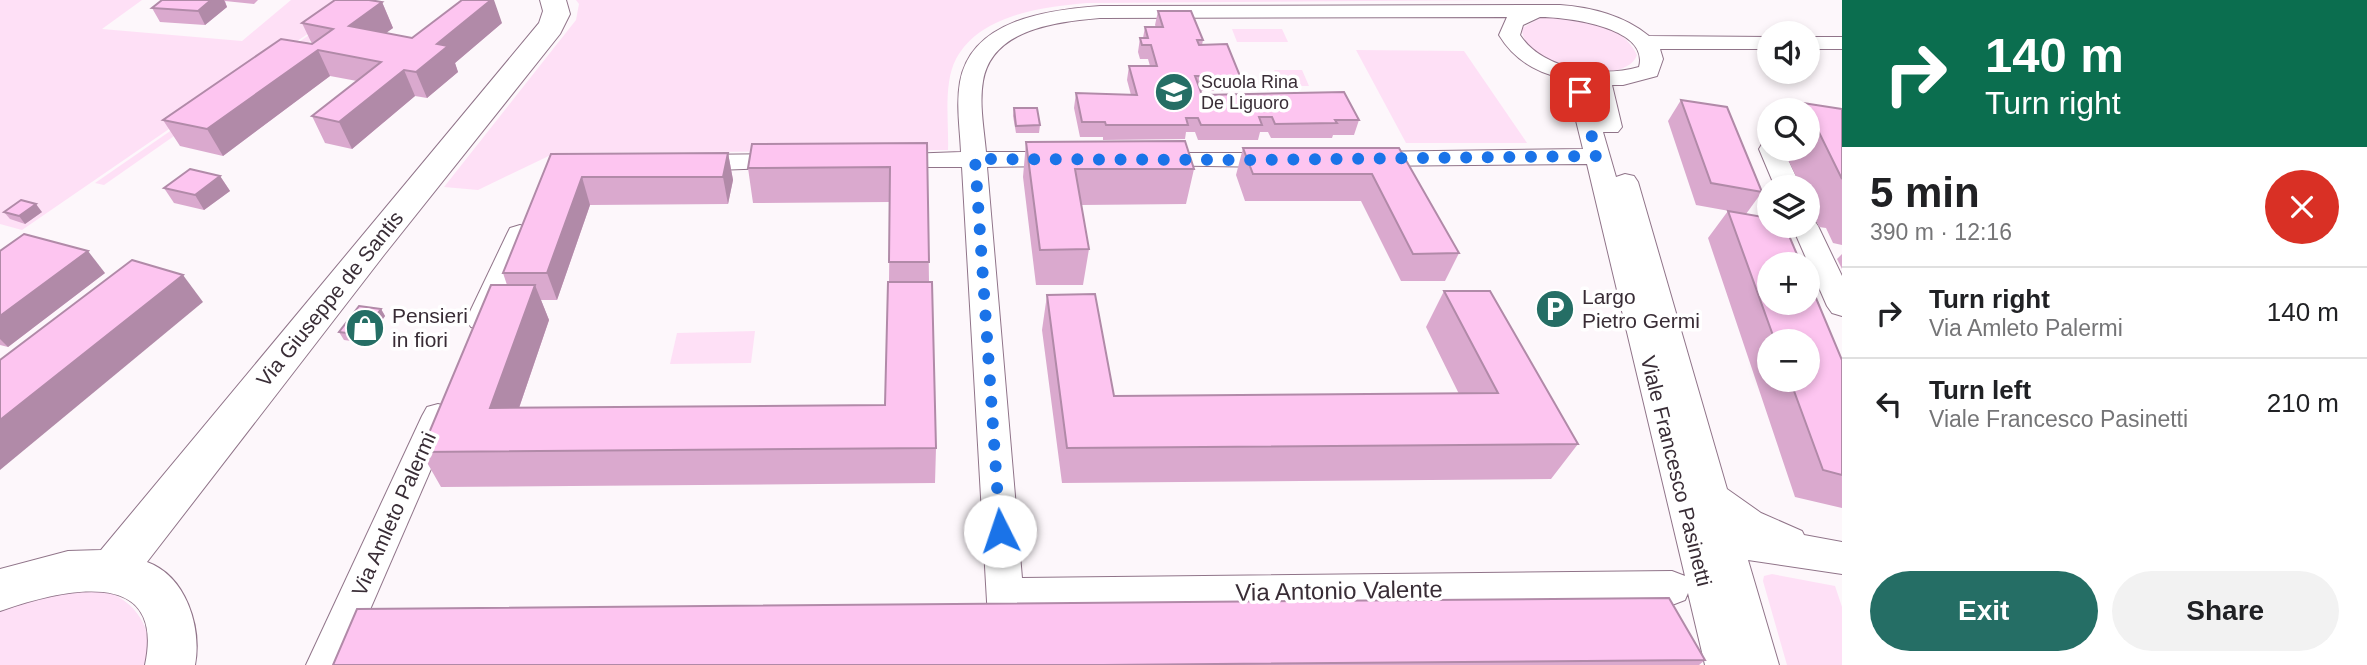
<!DOCTYPE html>
<meta charset="utf-8">
<style>
body{margin:0;font-family:Arial,sans-serif;background:#f2f2f2;color:#202124;height:100vh;display:flex;flex-direction:column;font-size:26px;white-space:nowrap}
*{box-sizing:border-box;margin:0}
p{font-size:23px;color:#757577}
.icon{flex:none;width:38px;height:38px;fill:none;stroke:currentColor;stroke-width:2;stroke-linecap:round;stroke-linejoin:round}
.map{position:relative;flex:1;overflow:hidden}
.drawer{display:flex;flex-direction:column;background:#fff;width:525px}
.drawer>*{flex:none}
.guide{background:#0b6e4f;color:#fff;overflow:hidden}
.controls{position:absolute;left:1757px;top:21px;display:grid;gap:14px}
.controls a{display:grid;place-items:center;width:63px;height:63px;border-radius:50%;background:#fff;box-shadow:0 4px 10px #0003;font-size:35px}
.pin{position:absolute;display:grid;place-items:center;width:60px;height:60px;color:#fff;margin:-30px;border-radius:14px;box-shadow:0 4px 10px #0006}
.me{position:absolute;width:77px;margin:-38px;rotate:356deg;stroke-linejoin:round;filter:drop-shadow(0 0 5px #0008)}
.turn{display:flex;align-items:center;gap:24px;height:147px;padding:0 28px;font-size:32px}
.turn .icon{width:91px;height:91px;stroke-width:2.5}
.turn b{display:block;font-size:49px;line-height:60px}
.round{display:grid;place-items:center;flex:none;width:74px;height:74px;border-radius:37px;background:#f2f2f2}
.overview{display:flex;align-items:center;justify-content:space-between;height:119px;padding:0 28px}
h1{font-size:42px;font-weight:700;line-height:52px}
.button{display:flex;gap:14px;margin-top:auto;padding:14px 28px}
.button a{flex:1;height:80px;border-radius:42px;background:#256e65;color:#fff;font-size:28px;font-weight:700;line-height:80px;text-align:center}
.button a+a{background:#f2f2f2;color:#202124}
ul{padding:0;list-style:none}
li{display:flex;align-items:center;gap:21px;height:91px;padding:0 28px;border-top:2px solid #e0e0e0}
li div{flex:1}
li b{display:block;font-size:26px}
li em{font-style:normal}
main{display:flex;flex:1;min-height:0}
.map>svg:first-child{display:block}
</style>
<main>
<div class="map">
<svg width="1842" height="665" viewBox="0 0 1842 665">
<rect width="100%" height="100%" fill="#fdf7fb"/>
<g fill="#fee0f6">
<polygon points="0,0 142,0 102,29 242,41 291,0 357,0 22,230 0,224"/>
<path d="M576,0h920l-409,3c-44,4 -107,11 -131,56 -13,25 -7,63 -8,91l-393,3 -77,37 -34,-3 132,-167 3,-16z"/>
<path d="M1555,17c29,4 68,7 82,38 -13,35 -117,11 -115,-27l18,-10z"/>
<polygon points="325,24 333,25 104,185 95,183"/>
<polygon points="1232,29 1282,29 1288,42 1237,42"/>
<polygon points="1356,50 1464,51 1527,143 1406,143"/>
<polygon points="1274,70 1302,70 1309,86 1281,86"/>
<polygon points="755,331 751,363 670,364 677,333"/>
<polygon points="1772,574 1835,586 1842,607 1842,665 1787,665 1763,581 1764,576"/>
<path d="M61,590c12,0 27,-2 39,0 34,7 57,41 47,75h-147v-57z"/>
</g>
<g fill="none" stroke-linecap="round" stroke-linejoin="round">
<g stroke="#907489" stroke-width="2">
<g id="street">
<path d="M1560,5c31,2 65,11 89,31l120,1v12h-109l3,10 -6,17 -34,9h-11l10,42 -4,5h-15l13,45 9,-3 9,2 4,6 89,307 34,24 41,18 2,4 38,7v32l-94,-14 31,105h-74l-17,-72 -3,7 -13,5 -647,6 2,25 -5,13 -14,5 -14,-5 -5,-13 -27,-469h-74l-9,-2 -3,-5 3,-5 82,-3c-1,-23 -5,-47 -1,-70 11,-63 89,-72 140,-76zM1507,17l-8,18c14,23 35,37 63,43l7,14 14,57 -219,3 -9,2 -3,5 3,5 9,2 223,-2 98,412 -13,-5 -650,7 -35,-411 76,-1 9,-2 3,-5 -3,-5 -9,-2h-77c-2,-23 -7,-48 -3,-71 9,-53 75,-59 117,-63zM1540,17c26,0 110,10 99,50 -38,11 -96,3 -119,-32l3,-10z"/>
<rect x="1808" y="37" width="34" height="12"/>
<polygon points="1769,142 1769,149 1783,149 1801,187 1775,187 1759,149 1762,144"/>
<polygon points="1151,153 1280,153 1289,155 1292,160 1289,165 1280,167 1142,165 1139,160 1142,155"/>
<polygon points="790,154 799,157 802,162 799,167 689,171 680,168 677,163 680,158 689,155"/>
<polygon points="1808,218 1814,220 1818,226 1842,276 1842,316 1832,313 1827,306 1792,226 1808,226"/>
<polygon points="520,225 530,228 533,234 496,320 491,327 481,330 471,327 466,320 507,234 510,228"/>
<polygon points="438,404 449,407 454,416 346,665 306,665 422,416 427,407"/>
</g>
</g>
<g stroke="#907489" stroke-width="2">
<path id="secondary" d="M540,0h26l4,14 -10,20 -176,221 -237,307c39,14 55,65 48,103h-50c22,-103 -88,-74 -145,-54v-42l68,-18 33,-1 438,-527 4,-12z"/>
</g>
<use href="#street" fill="#fff" fill-rule="evenodd"/>
<use href="#secondary" fill="#fff" fill-rule="evenodd"/>
</g>
<g fill="#daa9ce" fill-rule="evenodd">
<polygon points="162,0 258,0 254,4 225,1 227,7 205,25 160,22 152,8"/>
<polygon points="382,2 393,28 385,33 412,38 502,23 455,63 458,72 427,98 415,96 352,149 325,143 312,116 357,81 330,76 223,156 180,146 163,120 312,44 302,23"/>
<polygon points="1158,11 1203,40 1202,45 1240,76 1237,90 1200,91 1202,95 1359,120 1354,135 1333,135 1332,138 1271,138 1268,132 1260,132 1258,140 1198,140 1195,132 1186,132 1185,139 1103,140 1103,137 1080,137 1074,108 1076,93 1131,95 1127,80 1129,66 1150,66 1148,59 1140,59 1138,52 1140,38 1143,38 1145,27 1156,27 1155,25"/>
<polygon points="1681,100 1762,192 1746,214 1696,205 1668,121"/>
<polygon points="1803,103 1842,109 1842,245 1833,243 1826,228 1819,227 1808,203 1808,187 1801,187 1783,149 1808,149 1808,110 1798,110"/>
<polygon points="1014,108 1040,125 1039,133 1016,133 1013,116"/>
<polygon points="1026,142 1194,169 1186,204 1081,205 1089,249 1083,285 1036,285 1023,177"/>
<polygon points="927,143 929,282 936,448 935,483 441,487 421,452 507,285 503,273 551,154 728,153 733,180 728,204 590,205 557,300 541,300 549,320 519,408 885,405 889,282 890,202 753,203 748,168"/>
<polygon points="1243,148 1399,148 1459,253 1445,281 1401,281 1361,201 1245,201 1236,175"/>
<polygon points="220,176 230,191 204,210 174,203 164,188"/>
<path d="M1728,211l114,149v148l-47,-11 -87,-259zM1769,341h39v39h-39z"/>
<polygon points="4,212 42,212 25,224 10,219"/>
<polygon points="0,251 105,273 8,347 0,345"/>
<polygon points="1842,254 1842,269 1837,259"/>
<polygon points="1444,291 1578,444 1551,479 1062,483 1042,330 1047,295 1114,396 1459,394 1426,327"/>
<polygon points="381,309 385,316 366,343 344,340 339,332"/>
<polygon points="1705,660 1699,665 333,665"/>
</g>
<g fill="#b18aa8">
<polygon points="211,0 224,0 227,7 205,25 198,11"/>
<polygon points="491,0 494,0 502,23 455,63 458,72 427,98 416,72 437,44"/>
<polygon points="382,2 393,28 360,52 349,26"/>
<polygon points="318,50 330,76 223,156 207,129"/>
<polygon points="404,70 415,96 352,149 339,122"/>
<polygon points="728,153 733,180 728,204 723,177"/>
<polygon points="220,176 230,191 204,210 195,195"/>
<polygon points="582,177 590,205 557,300 547,273"/>
<polygon points="36,204 42,212 25,224 19,216"/>
<polygon points="88,251 105,273 8,347 0,339 0,316"/>
<polygon points="183,275 203,302 0,470 0,420"/>
<polygon points="535,285 549,320 507,443 490,408"/>
<polygon points="381,309 385,316 366,343 362,335"/>
</g>
<g fill="#fdc5f0" stroke="#b18aa8" stroke-width="2">
<polygon points="162,0 211,0 198,11 152,8"/>
<polygon points="335,0 369,0 382,2 349,26 412,38 462,0 491,0 437,44 448,46 416,72 404,70 339,122 312,116 381,62 318,50 207,129 163,120 281,39 312,44 333,29 302,23"/>
<polygon points="1158,11 1191,11 1203,40 1197,40 1199,45 1227,44 1240,76 1195,76 1202,95 1344,92 1359,120 1335,120 1337,123 1275,124 1272,117 1259,117 1262,125 1201,125 1198,118 1186,118 1188,125 1106,125 1105,122 1082,122 1076,93 1137,95 1129,66 1157,66 1151,45 1142,45 1140,38 1148,38 1145,27 1163,27"/>
<polygon points="1681,100 1727,107 1762,192 1711,183"/>
<polygon points="1803,103 1842,109 1842,179 1808,110"/>
<polygon points="1014,108 1037,108 1040,125 1016,126"/>
<polygon points="1185,141 1194,169 1075,169 1089,249 1040,250 1026,142"/>
<polygon points="927,143 929,262 889,262 890,167 748,168 752,144"/>
<polygon points="1243,148 1399,148 1459,253 1413,254 1372,174 1253,174"/>
<polygon points="728,153 723,177 582,177 547,273 503,273 551,154"/>
<polygon points="190,169 220,176 195,195 164,188"/>
<polygon points="21,200 36,204 19,216 4,212"/>
<polygon points="1728,211 1769,218 1769,226 1785,226 1801,264 1769,264 1769,303 1808,303 1808,279 1842,360 1842,475 1823,470 1790,380 1808,380 1808,341 1775,341"/>
<polygon points="24,234 88,251 0,316 0,251"/>
<polygon points="132,260 183,275 0,420 0,360"/>
<polygon points="888,282 932,282 936,448 421,452 491,285 535,285 490,408 885,405"/>
<polygon points="1444,291 1490,291 1578,444 1067,448 1047,295 1095,294 1114,396 1498,393"/>
<polygon points="359,306 381,309 362,335 339,332"/>
<polygon points="1669,598 1705,660 1103,665 333,665 357,609"/>
</g>
<g fill="none" stroke-linecap="round" stroke-linejoin="round">
<polyline stroke="#1a73e8" stroke-width="12" stroke-dasharray="0 21.6" points="1000,531 975,159 1252,160 1597,156 1580,92"/>
</g>
<defs>
<g id="school-disc" transform="scale(2.0125)"><circle r="9.5" fill="#256e65" stroke="#fff"/><path d="M0-5L7-2L0 1L-7-2ZM-4 1L0 2.5L4 1V4Q0 6-4 4Z" fill="#fff"/></g>
<g id="parking-disc" transform="scale(2.0125)"><circle r="9.5" fill="#256e65" stroke="#fff"/><path d="M-3.5-5.5H1a3.5 3.5 0 0 1 0 7H-1V5.5H-3.5ZM-1-3.4V-.6H.8a1.4 1.4 0 0 0 0-2.8Z" fill="#fff"/></g>
<g id="shop-disc" transform="scale(2.0125)"><circle r="9.5" fill="#256e65" stroke="#fff"/><path d="M-5-2.5h2.3a2.7 3.5 0 0 1 5.4 0H5L5.5 6h-11ZM-1.5-2.5h3a1.5 2.3 0 0 0-3 0Z" fill="#fff"/></g>
</defs>
<g fill-rule="evenodd">
<use href="#school-disc" x="1174" y="92"/>
<use href="#parking-disc" x="1555" y="309"/>
<use href="#shop-disc" x="365" y="328"/>
</g>
<g text-anchor="middle" stroke-width="7" stroke-linejoin="round" paint-order="stroke">
<g font-size="18" fill="#392d36" stroke="#fff" text-anchor="start">
<text x="1201" y="88">Scuola Rina<tspan x="1201" dy="21">De Liguoro</tspan></text>
</g>
<g font-size="21" fill="#392d36" stroke="#fff" text-anchor="start">
<text x="1582" y="304">Largo<tspan x="1582" dy="24">Pietro Germi</tspan></text>
<text x="392" y="323">Pensieri<tspan x="392" dy="24">in fiori</tspan></text>
</g>
<g font-size="21" fill="#392d36" stroke="#fff">
<text transform="translate(330 299) rotate(-51)" y="7">Via Giuseppe de Santis</text>
<text transform="translate(1676 471) rotate(76)" y="7">Viale Francesco Pasinetti</text>
<text transform="translate(394 514) rotate(-66)" y="7">Via Amleto Palermi</text>
</g>
<g font-size="24" fill="#392d36" stroke="#fff">
<text transform="translate(1339 591) rotate(-1)" y="8">Via Antonio Valente</text>
</g>
</g>
</svg>
<div class="controls">
<a><svg class="icon" aria-label="sound" viewBox="0 0 24 24"><path d="M4 9h4l5-4v14l-5-4H4zM17 9q2 3 0 6"/></svg></a>
<a><svg class="icon" aria-label="search" viewBox="0 0 24 24"><circle cx="10" cy="10" r="6"/><path d="M15 15l6 6"/></svg></a>
<a><svg class="icon" aria-label="layers" viewBox="0 0 24 24"><path d="M12 4l9 5-9 5-9-5zM3 14l9 5 9-5"/></svg></a>
<a>+</a>
<a>−</a>
</div>
<div class="pin" style="left:1580px;top:92px;background:#d93025"><svg class="icon" aria-label="arrive" viewBox="0 0 24 24"><path d="M6 21V4h12l-3 4 3 4H6"/></svg></div>
<svg class="me" style="left:1000px;top:531px" viewBox="-20 -20 40 40"><circle r="19" fill="#fff"/><path d="M0-13L10 11 0 6-10 11z" fill="#1a73e8"/></svg>
</div>
<section class="drawer">
<div class="guide">
<div class="turn"><svg class="icon" aria-label="right" viewBox="0 0 24 24"><path d="M7 20v-9h11M14 6l5 5-5 5"/></svg><div><b>140 m</b>Turn right</div></div>
</div>
<div class="overview"><div><h1>5 min</h1><p>390 m · 12:16</p></div><a class="round" style="background:#d93025;color:#fff"><svg class="icon" aria-label="close" viewBox="0 0 24 24"><path d="M6 6l12 12M18 6L6 18"/></svg></a></div>
<ul>
<li><svg class="icon" aria-label="right" viewBox="0 0 24 24"><path d="M7 20v-9h11M14 6l5 5-5 5"/></svg><div><b>Turn right</b><p>Via Amleto Palermi</p></div><em>140 m</em></li>
<li><svg class="icon" aria-label="left" viewBox="0 0 24 24"><path d="M17 20v-9H6M10 6l-5 5 5 5"/></svg><div><b>Turn left</b><p>Viale Francesco Pasinetti</p></div><em>210 m</em></li>
</ul>
<div class="button"><a>Exit</a><a>Share</a></div>
</section>
</main>
